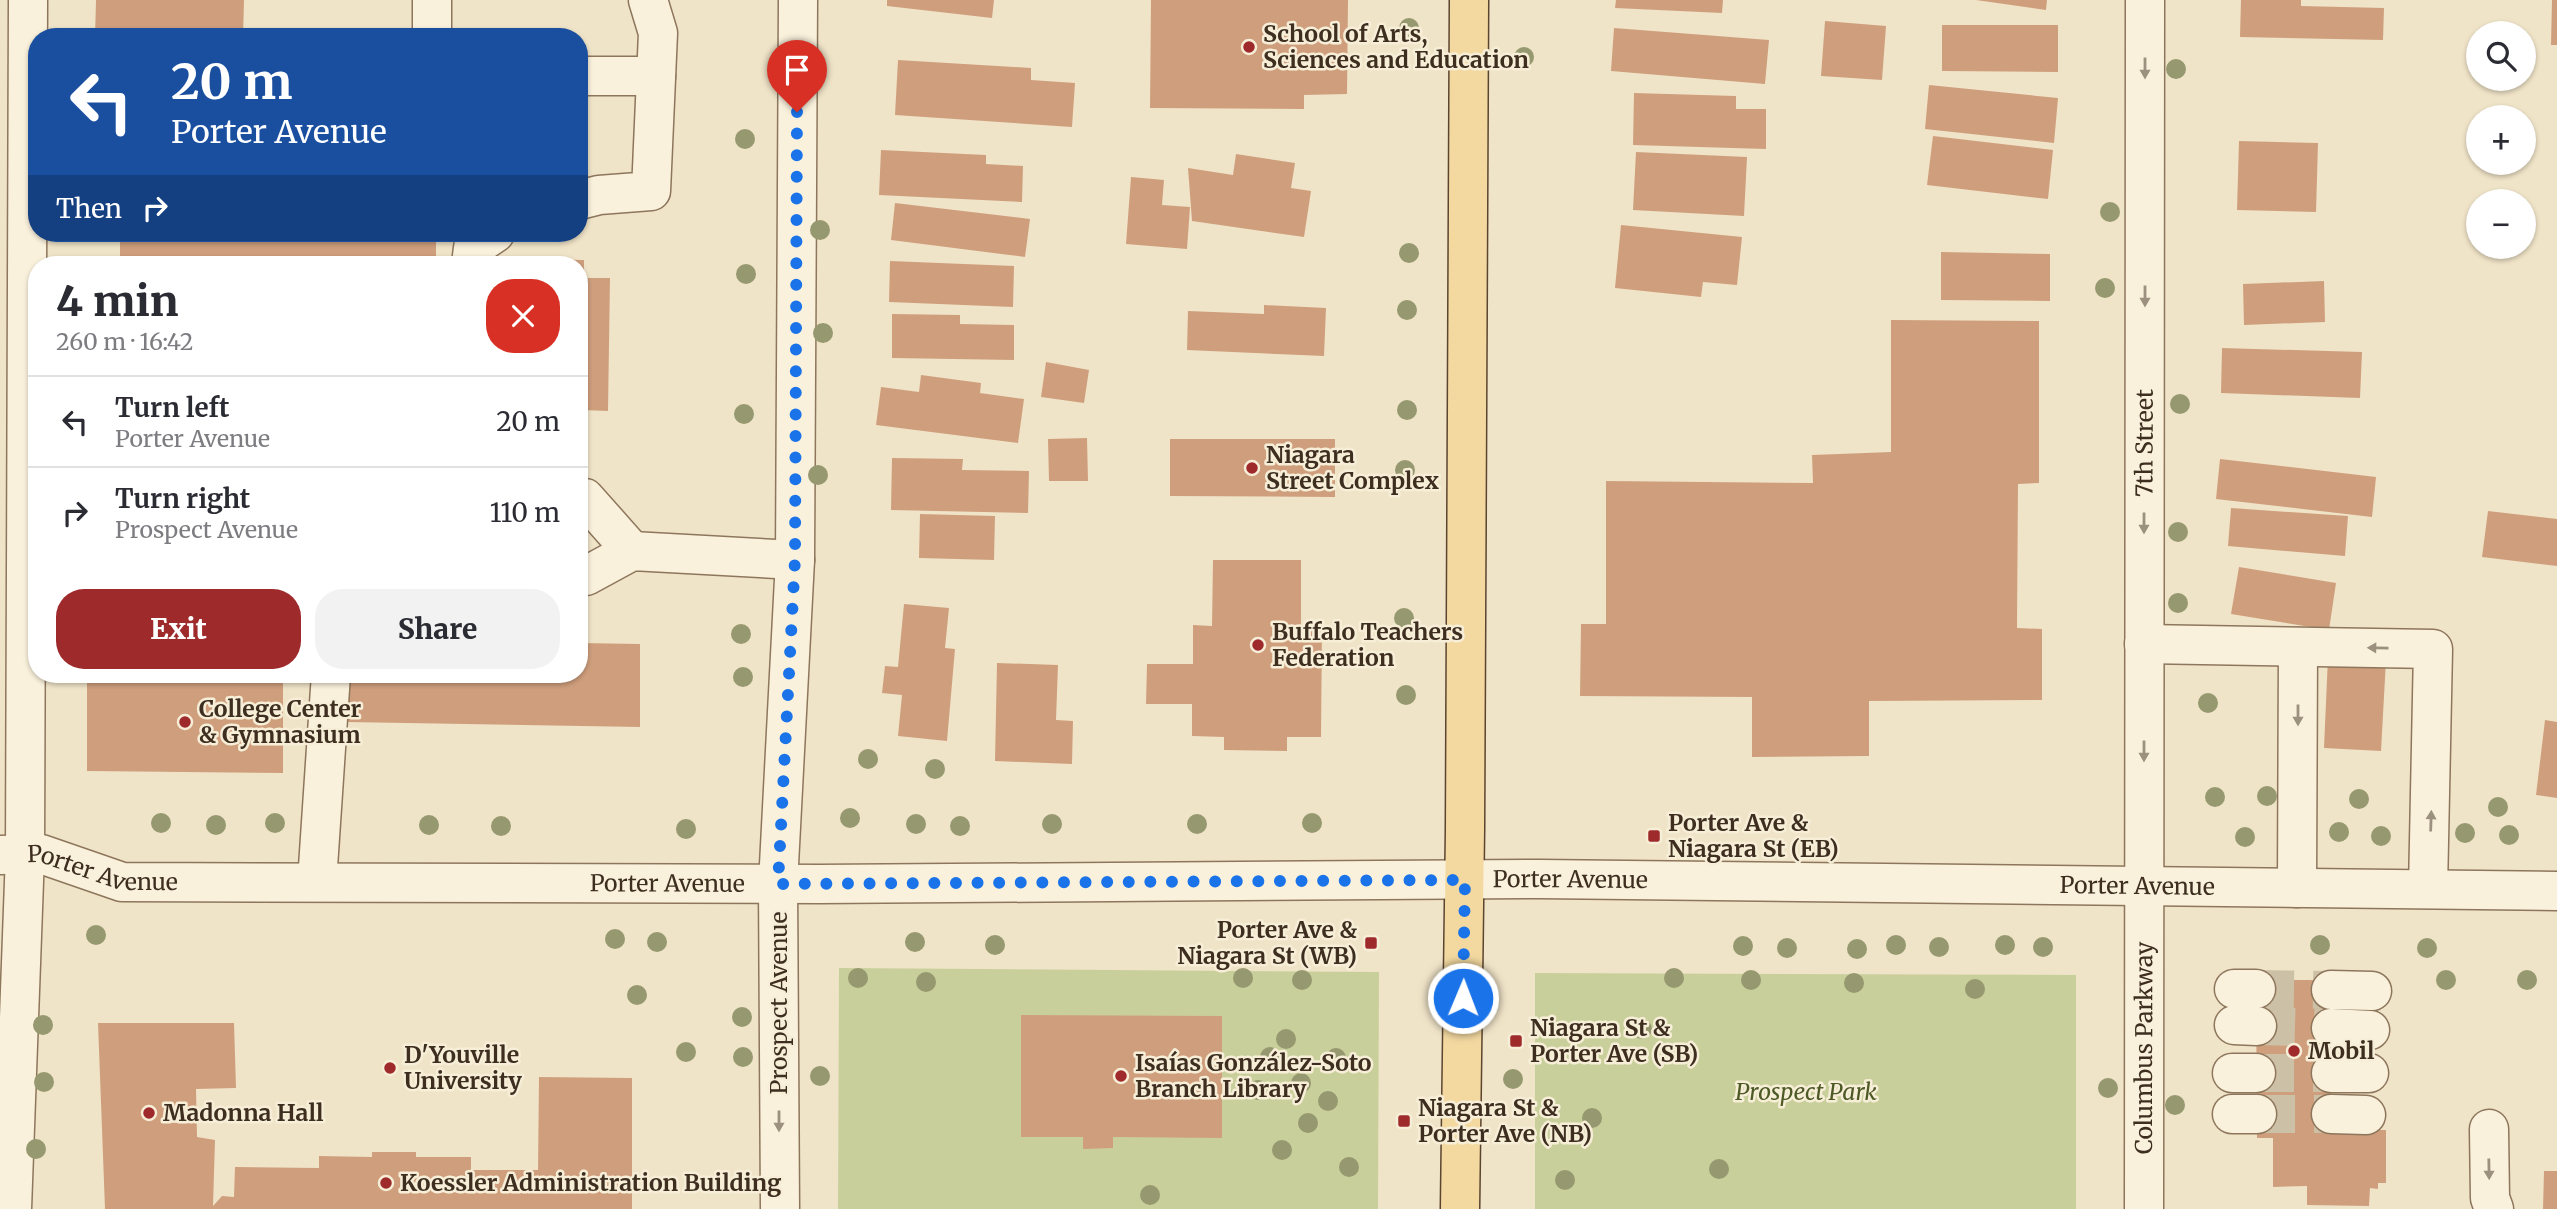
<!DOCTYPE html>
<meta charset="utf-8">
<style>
body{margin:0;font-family:Merriweather,serif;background:#f2f2f3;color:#2b2b33;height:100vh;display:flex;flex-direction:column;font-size:26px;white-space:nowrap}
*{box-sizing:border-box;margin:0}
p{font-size:23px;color:#7c7c81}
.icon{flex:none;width:38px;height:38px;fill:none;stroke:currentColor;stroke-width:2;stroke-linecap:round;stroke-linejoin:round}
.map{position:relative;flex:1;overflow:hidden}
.side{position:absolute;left:28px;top:256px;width:560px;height:427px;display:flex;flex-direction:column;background:#fff;border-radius:28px;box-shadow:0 2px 5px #0004}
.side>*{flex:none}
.top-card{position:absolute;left:28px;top:28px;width:560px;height:214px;border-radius:28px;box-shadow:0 2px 5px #0004;background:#1a4fa0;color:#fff;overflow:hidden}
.tools{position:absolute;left:2466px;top:21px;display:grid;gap:14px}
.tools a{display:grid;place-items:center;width:70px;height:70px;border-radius:50%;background:#fff;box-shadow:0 2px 5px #0004;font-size:35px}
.pin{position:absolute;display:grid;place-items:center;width:60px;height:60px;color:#fff;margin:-72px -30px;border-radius:50% 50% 50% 0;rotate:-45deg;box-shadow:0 0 7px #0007}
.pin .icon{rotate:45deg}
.me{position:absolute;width:77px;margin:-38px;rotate:1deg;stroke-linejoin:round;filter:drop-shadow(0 0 5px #0008)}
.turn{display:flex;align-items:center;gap:24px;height:147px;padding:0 28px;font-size:32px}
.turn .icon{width:91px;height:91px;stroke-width:2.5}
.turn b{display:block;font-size:49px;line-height:60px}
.then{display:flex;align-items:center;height:66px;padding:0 28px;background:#0003;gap:14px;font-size:26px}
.round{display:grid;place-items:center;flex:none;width:74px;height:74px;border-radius:28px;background:#f2f2f3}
.head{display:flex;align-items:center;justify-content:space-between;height:119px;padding:0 28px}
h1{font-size:42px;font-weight:800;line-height:52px}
.cta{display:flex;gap:14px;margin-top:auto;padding:14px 28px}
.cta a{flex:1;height:80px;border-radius:28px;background:#9e2a2b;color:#fff;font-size:28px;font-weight:800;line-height:80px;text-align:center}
.cta a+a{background:#f2f2f3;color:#2b2b33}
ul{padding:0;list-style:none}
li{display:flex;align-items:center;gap:21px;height:91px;padding:0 28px;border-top:2px solid #e1e1e2}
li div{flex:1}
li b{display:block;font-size:26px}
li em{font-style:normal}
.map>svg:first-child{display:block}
</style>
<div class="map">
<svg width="2557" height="1209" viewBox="0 0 2557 1209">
<rect width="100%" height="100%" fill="#f0e4c8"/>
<g fill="#c9cf9b">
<polygon points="839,968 1379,972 1378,1209 838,1209"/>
<polygon points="1535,973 2076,975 2076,1209 1535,1209"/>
</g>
<g fill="#cf9f7d">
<polygon points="96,0 244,0 243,37 95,37"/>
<polygon points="887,0 994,0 992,18 887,6"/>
<polygon points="1151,0 1348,0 1347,94 1304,95 1304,109 1150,108"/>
<polygon points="1616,0 1723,0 1722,13 1615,8"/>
<polygon points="1976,0 2047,0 2046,10"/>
<polygon points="2241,0 2301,0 2301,6 2384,8 2383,40 2240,37"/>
<polygon points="2552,0 2557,0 2557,45 2551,45"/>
<polygon points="1825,21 1886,26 1882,80 1821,76"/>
<polygon points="1942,25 2058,25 2058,72 1942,71"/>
<polygon points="1614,28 1769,40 1765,84 1611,71"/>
<polygon points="898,60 1031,68 1031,80 1075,83 1072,127 895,115"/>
<polygon points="1929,85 2058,98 2054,143 1925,129"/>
<polygon points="1634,93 1736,96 1736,109 1766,109 1766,149 1633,145"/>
<polygon points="1933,136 2053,150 2048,199 1927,185"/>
<polygon points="2239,141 2318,143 2316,212 2237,210"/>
<polygon points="881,150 986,155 986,164 1023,166 1022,202 879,195"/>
<polygon points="1636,152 1747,157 1744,216 1633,210"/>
<polygon points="1236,154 1295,163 1291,188 1311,191 1304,237 1192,221 1188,168 1233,175"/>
<polygon points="1131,177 1164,180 1162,205 1190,207 1187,249 1126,244"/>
<polygon points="895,203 1030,219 1025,257 891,240"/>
<polygon points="1621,225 1742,237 1737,285 1703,282 1701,297 1615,288"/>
<polygon points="120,233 436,233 436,264 256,264 256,260 125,256 125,264 120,264"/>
<polygon points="1941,252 2050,254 2050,301 1941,300"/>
<polygon points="514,259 584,260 584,278 610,278 608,411 582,410 582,420 579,420 579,264 514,264"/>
<polygon points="890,261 1014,266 1013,307 889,302"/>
<polygon points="2324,281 2325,322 2244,325 2243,284"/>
<polygon points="1264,305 1326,308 1324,356 1187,350 1188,311 1264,314"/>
<polygon points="892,314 960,315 960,324 1014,325 1014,360 892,358"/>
<polygon points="1891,320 2039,321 2039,483 2018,484 2017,628 2042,629 2042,700 1869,701 1869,756 1752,757 1752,697 1580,696 1581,624 1606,624 1606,481 1813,483 1812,455 1891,452"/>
<polygon points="2222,348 2362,352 2360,398 2221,393"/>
<polygon points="1046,362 1089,370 1084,403 1041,397"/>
<polygon points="921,375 981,383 980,393 1024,399 1018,443 876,425 881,387 919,392"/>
<polygon points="1087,438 1088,481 1049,481 1048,439"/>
<polygon points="1170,439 1335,439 1335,497 1170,496"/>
<polygon points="892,458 963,459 962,470 1029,471 1028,513 891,510"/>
<polygon points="2220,459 2376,477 2372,517 2216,499"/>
<polygon points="2231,508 2348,516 2345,556 2228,546"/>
<polygon points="2488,511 2557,519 2557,566 2482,557"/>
<polygon points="920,514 995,516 994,560 919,558"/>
<polygon points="1213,560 1301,560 1301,625 1322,626 1321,737 1287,737 1287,751 1224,750 1224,737 1192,736 1192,704 1146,704 1147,664 1193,664 1193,625 1212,626"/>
<polygon points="2239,567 2336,583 2329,630 2231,614"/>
<polygon points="904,604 949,608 945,648 955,649 947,741 898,736 902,695 882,693 885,666 898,667"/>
<polygon points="579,643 640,644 640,727 346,722 346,674 579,674"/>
<polygon points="2328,657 2386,660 2381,751 2324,748"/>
<polygon points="997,663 1058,665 1056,720 1073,721 1072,764 995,761"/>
<polygon points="87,674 283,674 283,773 87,771"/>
<polygon points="2545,720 2557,722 2557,798 2536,795"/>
<polygon points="2256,980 2331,980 2331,1130 2386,1130 2386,1183 2378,1183 2378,1189 2370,1188 2369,1206 2307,1205 2307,1186 2273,1187 2273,1138 2257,1138"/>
<polygon points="1021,1015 1222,1016 1222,1138 1113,1137 1113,1148 1083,1149 1083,1137 1021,1137"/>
<polygon points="98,1023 234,1023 236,1088 196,1089 197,1137 215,1140 213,1206 222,1196 234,1197 235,1167 319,1168 319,1156 372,1157 372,1152 416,1152 416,1157 471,1157 471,1170 538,1170 539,1077 632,1078 632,1209 105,1209"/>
<polygon points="2544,1171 2557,1171 2557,1209 2543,1209"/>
</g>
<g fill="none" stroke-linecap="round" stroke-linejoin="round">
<g stroke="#ccc0a6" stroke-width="38" stroke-dasharray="38 19" stroke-linecap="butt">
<polyline points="2256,989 2331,990"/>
<polyline points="2257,1026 2331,1028"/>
<polyline points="2256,1073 2331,1073"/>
<polyline points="2257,1114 2331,1114"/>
</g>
<g stroke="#8d765c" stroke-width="41">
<g id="minor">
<polyline points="432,37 432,0"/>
<polyline points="579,76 656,76"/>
<polyline points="579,200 599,195 651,191 658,33 648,0"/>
<polyline points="471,264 473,248 495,233"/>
<polyline points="579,498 585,498 632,551"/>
<polyline points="579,576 586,576 632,551 795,560"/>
<polyline points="2144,644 2433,649 2428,889"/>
<path id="s1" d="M0,855l41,-1 81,28 697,2 721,-5 1017,12"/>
<polyline points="317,882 331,674"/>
<polyline points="2297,888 2298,647"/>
<polyline points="2234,989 2256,989"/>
<polyline points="2331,990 2372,991"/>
<polyline points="2234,1025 2257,1026"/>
<polyline points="2331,1028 2370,1030"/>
<polyline points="2232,1073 2256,1073"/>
<polyline points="2331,1073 2369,1073"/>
<polyline points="2232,1114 2257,1114"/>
<polyline points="2331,1114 2366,1115"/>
<polyline points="2489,1129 2490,1198 2494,1209"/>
<polyline points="12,1209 25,854 28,0"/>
<polyline points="780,1209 778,884 795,560 798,0"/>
<path id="s2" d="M2144,1209l1,-1209"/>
</g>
</g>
<g stroke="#5b4430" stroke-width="41">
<polyline id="major" points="1460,1209 1465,829 1469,0"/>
</g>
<use href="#minor" stroke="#faf1dc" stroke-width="38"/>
<use href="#major" stroke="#f3d9a0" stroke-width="38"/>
</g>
<g fill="#96986f">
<circle cx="1409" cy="28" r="10"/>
<circle cx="1524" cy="57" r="10"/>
<circle cx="2176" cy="69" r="10"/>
<circle cx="745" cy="139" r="10"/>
<circle cx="2110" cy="212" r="10"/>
<circle cx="820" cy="230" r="10"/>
<circle cx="1409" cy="253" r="10"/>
<circle cx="746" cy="274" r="10"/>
<circle cx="2105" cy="288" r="10"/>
<circle cx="1407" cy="310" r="10"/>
<circle cx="823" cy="333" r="10"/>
<circle cx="2180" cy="404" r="10"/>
<circle cx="1407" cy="410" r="10"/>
<circle cx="744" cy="414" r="10"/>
<circle cx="1405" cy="470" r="10"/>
<circle cx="818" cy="475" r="10"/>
<circle cx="2178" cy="532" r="10"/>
<circle cx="2178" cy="603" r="10"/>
<circle cx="1404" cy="618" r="10"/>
<circle cx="741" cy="634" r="10"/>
<circle cx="743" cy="677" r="10"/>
<circle cx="1406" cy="695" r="10"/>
<circle cx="2208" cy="703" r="10"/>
<circle cx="868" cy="759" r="10"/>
<circle cx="935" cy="769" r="10"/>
<circle cx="2267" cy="796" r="10"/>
<circle cx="2215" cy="797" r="10"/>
<circle cx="2359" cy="799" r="10"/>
<circle cx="2498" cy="807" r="10"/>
<circle cx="850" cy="818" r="10"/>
<circle cx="161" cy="823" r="10"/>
<circle cx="275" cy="823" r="10"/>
<circle cx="1312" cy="823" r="10"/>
<circle cx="916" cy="824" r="10"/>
<circle cx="1052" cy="824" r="10"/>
<circle cx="1197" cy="824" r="10"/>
<circle cx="216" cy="825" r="10"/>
<circle cx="429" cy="825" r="10"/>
<circle cx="501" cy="826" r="10"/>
<circle cx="960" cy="826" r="10"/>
<circle cx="686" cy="829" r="10"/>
<circle cx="2339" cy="832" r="10"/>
<circle cx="2465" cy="833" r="10"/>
<circle cx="2509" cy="835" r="10"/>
<circle cx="2381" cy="836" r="10"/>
<circle cx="2245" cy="837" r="10"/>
<circle cx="96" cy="935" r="10"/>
<circle cx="615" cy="939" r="10"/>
<circle cx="657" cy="942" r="10"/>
<circle cx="915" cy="942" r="10"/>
<circle cx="995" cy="945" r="10"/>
<circle cx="1896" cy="945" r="10"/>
<circle cx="2005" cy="945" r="10"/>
<circle cx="2320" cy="945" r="10"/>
<circle cx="1743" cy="946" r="10"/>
<circle cx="1939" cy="947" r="10"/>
<circle cx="2043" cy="947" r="10"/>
<circle cx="1787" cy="948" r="10"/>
<circle cx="2427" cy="948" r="10"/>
<circle cx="1857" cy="949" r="10"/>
<circle cx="858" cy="978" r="10"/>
<circle cx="1243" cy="978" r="10"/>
<circle cx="1674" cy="978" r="10"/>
<circle cx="1302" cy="980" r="10"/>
<circle cx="1751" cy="980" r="10"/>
<circle cx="2446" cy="980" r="10"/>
<circle cx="2527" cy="980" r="10"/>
<circle cx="926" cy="982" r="10"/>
<circle cx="1854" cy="983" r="10"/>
<circle cx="1975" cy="989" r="10"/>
<circle cx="637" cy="995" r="10"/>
<circle cx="742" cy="1017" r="10"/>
<circle cx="43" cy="1025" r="10"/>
<circle cx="1642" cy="1029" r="10"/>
<circle cx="1286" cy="1039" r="10"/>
<circle cx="686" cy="1052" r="10"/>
<circle cx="743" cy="1057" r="10"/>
<circle cx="1270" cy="1057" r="10"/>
<circle cx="1336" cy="1058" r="10"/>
<circle cx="820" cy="1076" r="10"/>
<circle cx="1513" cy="1079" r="10"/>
<circle cx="44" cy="1082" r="10"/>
<circle cx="1301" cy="1083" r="10"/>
<circle cx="2108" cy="1088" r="10"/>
<circle cx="1258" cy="1090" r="10"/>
<circle cx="1328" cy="1101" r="10"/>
<circle cx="2175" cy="1105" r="10"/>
<circle cx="1592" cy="1118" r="10"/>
<circle cx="1308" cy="1123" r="10"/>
<circle cx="36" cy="1149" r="10"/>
<circle cx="1282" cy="1150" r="10"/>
<circle cx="1349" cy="1167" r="10"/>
<circle cx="1719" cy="1169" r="10"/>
<circle cx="1565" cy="1180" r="10"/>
<circle cx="1150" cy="1195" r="10"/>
</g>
<defs><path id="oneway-solid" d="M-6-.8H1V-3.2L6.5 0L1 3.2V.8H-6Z" transform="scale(1.75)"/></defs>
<g fill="#9c907e">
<use href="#oneway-solid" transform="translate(2145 68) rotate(90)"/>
<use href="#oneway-solid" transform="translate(2145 296) rotate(90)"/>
<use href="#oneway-solid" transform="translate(2144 523) rotate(90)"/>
<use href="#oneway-solid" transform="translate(2378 648) rotate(-179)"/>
<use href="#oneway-solid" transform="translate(2298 715) rotate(90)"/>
<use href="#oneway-solid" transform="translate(2144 751) rotate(90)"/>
<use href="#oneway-solid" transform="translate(2431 821) rotate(-88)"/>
<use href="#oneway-solid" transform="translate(779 1121) rotate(90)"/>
<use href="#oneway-solid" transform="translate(2489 1169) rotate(89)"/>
</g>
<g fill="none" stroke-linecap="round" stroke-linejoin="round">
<polyline stroke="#1a73e8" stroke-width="12" stroke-dasharray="0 21.6" points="797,112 795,559 778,884 1465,880 1463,998"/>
</g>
<g fill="#9e2a2b" stroke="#f7eed8" stroke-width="2.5">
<circle cx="1249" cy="47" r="7"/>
<circle cx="1252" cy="468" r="7"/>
<circle cx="1258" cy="645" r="7"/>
<circle cx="185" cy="722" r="7"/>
<rect x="1647" y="829" width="14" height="14" rx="3.5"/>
<rect x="1364" y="936" width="14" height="14" rx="3.5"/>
<rect x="1509" y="1034" width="14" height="14" rx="3.5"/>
<circle cx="2294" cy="1051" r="7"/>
<circle cx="390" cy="1068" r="7"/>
<circle cx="1121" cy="1076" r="7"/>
<circle cx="149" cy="1113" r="7"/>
<rect x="1397" y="1114" width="14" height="14" rx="3.5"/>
<circle cx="386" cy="1183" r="7"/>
</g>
<g text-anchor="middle" stroke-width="5" stroke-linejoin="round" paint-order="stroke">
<g font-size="23" font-weight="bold" fill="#3d2e20" stroke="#f7eed8" text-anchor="start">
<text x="1263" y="42">School of Arts,<tspan x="1263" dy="26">Sciences and Education</tspan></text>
<text x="1266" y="463">Niagara<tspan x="1266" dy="26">Street Complex</tspan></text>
<text x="1272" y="640">Buffalo Teachers<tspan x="1272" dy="26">Federation</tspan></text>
<text x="199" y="717">College Center<tspan x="199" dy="26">&amp; Gymnasium</tspan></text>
<text x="1668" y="831">Porter Ave &amp;<tspan x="1668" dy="26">Niagara St (EB)</tspan></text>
<text x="1357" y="938" text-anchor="end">Porter Ave &amp;<tspan x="1357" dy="26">Niagara St (WB)</tspan></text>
<text x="1530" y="1036">Niagara St &amp;<tspan x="1530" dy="26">Porter Ave (SB)</tspan></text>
<text x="2308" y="1059">Mobil</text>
<text x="404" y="1063">D'Youville<tspan x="404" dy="26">University</tspan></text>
<text x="1135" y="1071">Isaías González-Soto<tspan x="1135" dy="26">Branch Library</tspan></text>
<text x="1418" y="1116">Niagara St &amp;<tspan x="1418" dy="26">Porter Ave (NB)</tspan></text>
<text x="163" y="1121">Madonna Hall</text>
<text x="400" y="1191">Koessler Administration Building</text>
</g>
<g font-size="23" fill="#3d2e20" stroke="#f7eed8">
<text dy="8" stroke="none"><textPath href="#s2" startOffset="766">7th Street</textPath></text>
<text dy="8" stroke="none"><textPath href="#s1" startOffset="105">Porter Avenue</textPath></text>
<text dy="8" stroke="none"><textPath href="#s1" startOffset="1575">Porter Avenue</textPath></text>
<text dy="8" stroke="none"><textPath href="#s1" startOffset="672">Porter Avenue</textPath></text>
<text dy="8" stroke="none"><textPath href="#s1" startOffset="2142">Porter Avenue</textPath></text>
<text transform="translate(779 1003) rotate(-90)" y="8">Prospect Avenue</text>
<text dy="8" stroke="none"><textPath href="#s2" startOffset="161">Columbus Parkway</textPath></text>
</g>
<g font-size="23" font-style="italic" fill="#4d5a26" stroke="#f7eed8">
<text x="1806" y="1100">Prospect Park</text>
</g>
</g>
</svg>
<div class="tools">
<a><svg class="icon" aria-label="search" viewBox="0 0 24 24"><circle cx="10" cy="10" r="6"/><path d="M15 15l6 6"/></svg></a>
<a>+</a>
<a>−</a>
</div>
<div class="pin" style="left:797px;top:112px;background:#d93025"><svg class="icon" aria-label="arrive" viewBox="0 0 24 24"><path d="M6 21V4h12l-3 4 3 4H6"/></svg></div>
<svg class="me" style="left:1463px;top:998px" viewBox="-20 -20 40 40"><circle r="17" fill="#1a73e8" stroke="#fff" stroke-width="3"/><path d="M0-11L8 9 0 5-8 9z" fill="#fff"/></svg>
<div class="top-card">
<div class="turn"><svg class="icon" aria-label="left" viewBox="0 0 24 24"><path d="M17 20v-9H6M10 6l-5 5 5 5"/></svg><div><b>20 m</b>Porter Avenue</div></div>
<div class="then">Then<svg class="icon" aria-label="right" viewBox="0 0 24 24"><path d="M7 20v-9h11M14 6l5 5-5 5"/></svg></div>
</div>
<section class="side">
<div class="head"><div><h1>4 min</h1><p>260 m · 16:42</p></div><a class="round" style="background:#d93025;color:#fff"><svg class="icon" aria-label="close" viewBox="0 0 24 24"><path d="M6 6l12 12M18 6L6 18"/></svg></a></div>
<ul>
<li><svg class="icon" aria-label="left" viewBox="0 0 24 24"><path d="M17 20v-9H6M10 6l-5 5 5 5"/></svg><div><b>Turn left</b><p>Porter Avenue</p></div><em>20 m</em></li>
<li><svg class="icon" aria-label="right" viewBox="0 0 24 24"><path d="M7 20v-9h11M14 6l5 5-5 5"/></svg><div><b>Turn right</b><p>Prospect Avenue</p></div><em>110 m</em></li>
</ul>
<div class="cta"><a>Exit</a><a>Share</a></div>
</section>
</div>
